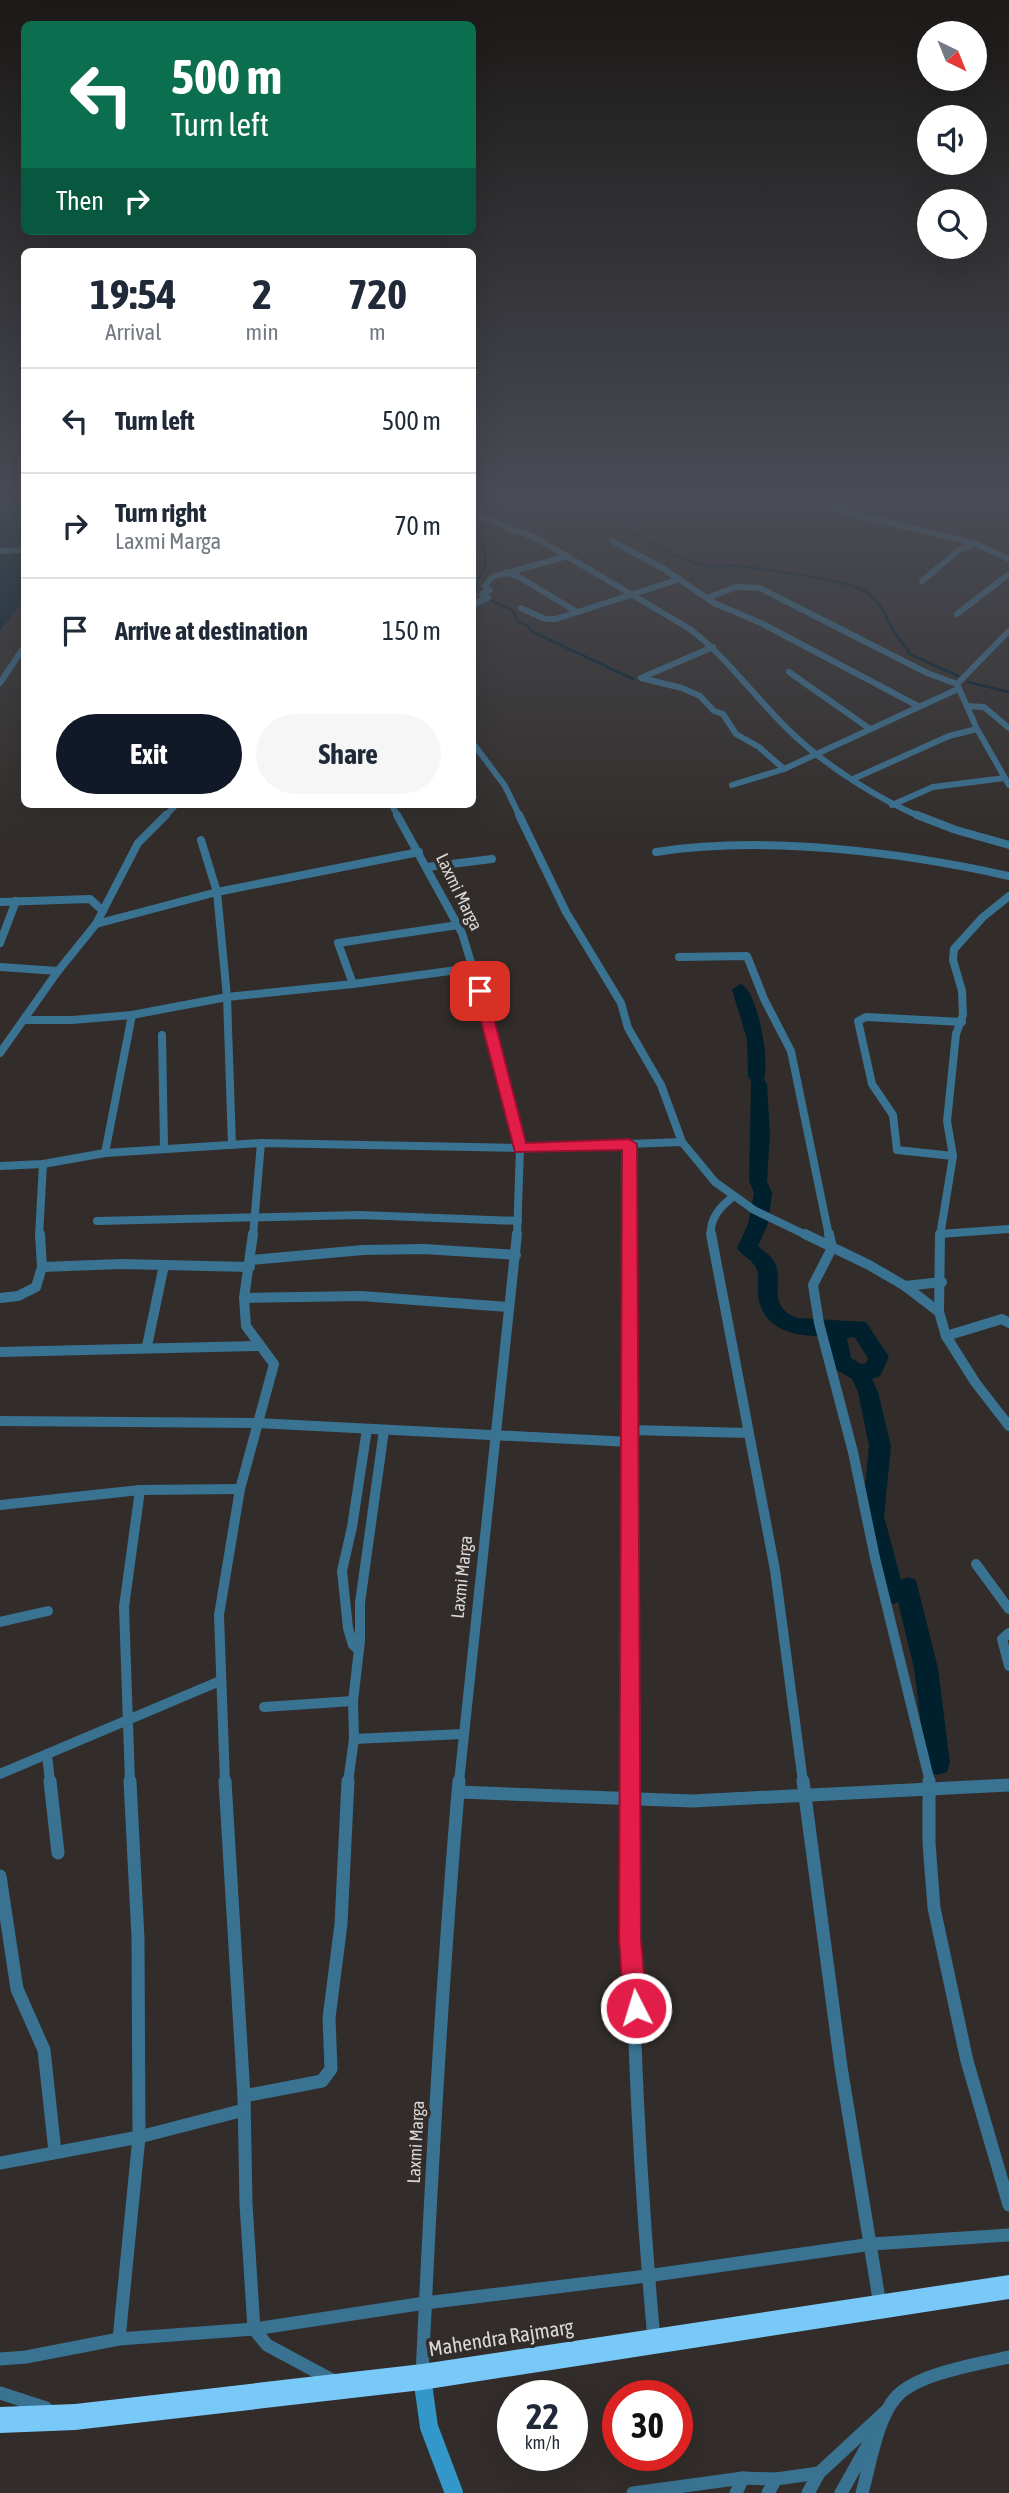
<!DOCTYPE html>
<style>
body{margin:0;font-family:"Asap Condensed",sans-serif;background:#f6f6f7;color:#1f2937;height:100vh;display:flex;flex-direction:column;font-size:26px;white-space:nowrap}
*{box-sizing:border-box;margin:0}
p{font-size:23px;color:#747a83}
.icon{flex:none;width:38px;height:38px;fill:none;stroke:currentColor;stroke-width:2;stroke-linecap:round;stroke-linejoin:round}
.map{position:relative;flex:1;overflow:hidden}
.panel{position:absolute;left:21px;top:248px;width:455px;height:560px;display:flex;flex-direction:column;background:#fff;border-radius:10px;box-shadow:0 7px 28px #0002}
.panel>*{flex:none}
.hud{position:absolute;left:21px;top:21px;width:455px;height:214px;border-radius:10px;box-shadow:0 7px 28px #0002;background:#0b6e4f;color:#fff;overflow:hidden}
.needle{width:46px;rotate:137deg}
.fabs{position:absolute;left:917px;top:21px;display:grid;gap:14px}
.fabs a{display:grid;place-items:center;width:70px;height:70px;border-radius:50%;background:#fff;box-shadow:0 7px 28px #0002;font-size:35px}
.speed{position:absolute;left:497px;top:2380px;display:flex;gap:14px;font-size:35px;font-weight:700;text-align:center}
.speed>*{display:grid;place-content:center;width:91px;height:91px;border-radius:50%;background:#fff;box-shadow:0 7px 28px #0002;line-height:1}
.speed small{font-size:18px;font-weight:400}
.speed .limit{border:10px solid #d22;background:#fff;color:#111}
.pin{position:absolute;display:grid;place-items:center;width:60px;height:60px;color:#fff;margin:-30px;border-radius:14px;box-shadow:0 4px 10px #0006}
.me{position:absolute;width:77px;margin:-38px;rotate:355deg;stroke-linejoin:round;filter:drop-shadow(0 0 5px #0008)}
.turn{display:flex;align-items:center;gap:24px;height:147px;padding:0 35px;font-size:32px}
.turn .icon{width:91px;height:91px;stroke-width:2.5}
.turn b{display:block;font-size:49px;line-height:60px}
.then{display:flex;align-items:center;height:66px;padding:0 35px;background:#0003;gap:14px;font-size:26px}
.eta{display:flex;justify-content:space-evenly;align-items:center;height:119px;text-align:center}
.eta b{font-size:42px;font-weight:700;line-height:49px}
.cta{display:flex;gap:14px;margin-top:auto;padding:14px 35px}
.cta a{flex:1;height:80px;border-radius:42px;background:#111827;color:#fff;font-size:28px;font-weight:700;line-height:80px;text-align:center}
.cta a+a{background:#f6f6f7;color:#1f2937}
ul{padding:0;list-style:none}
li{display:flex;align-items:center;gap:21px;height:105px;padding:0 35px;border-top:2px solid #e0e1e3}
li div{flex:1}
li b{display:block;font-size:26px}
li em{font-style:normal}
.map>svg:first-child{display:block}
</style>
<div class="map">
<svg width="1009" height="2493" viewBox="0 0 1009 2493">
<rect width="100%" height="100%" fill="#322d2a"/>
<polygon fill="#00202e" points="0,494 24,494 24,600 0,631"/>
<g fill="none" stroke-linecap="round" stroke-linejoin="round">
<g stroke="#00202e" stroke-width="2.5">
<path d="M472,506l18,-1 61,11 63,-3c14,22 66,48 92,53 11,2 22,-1 33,0 31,4 94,12 122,23 25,11 26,42 48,62l-2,2 51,23"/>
<path d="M472,520c8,15 17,31 12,49 -3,7 -8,12 -9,20l7,7"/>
<polyline points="489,599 513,611 518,622 528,626 531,631 633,679"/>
<polyline points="968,682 1009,692"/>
</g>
<path fill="#00202e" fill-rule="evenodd" d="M740,984c18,5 30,79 24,95l3,5 3,50 -3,47 5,12 -4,31 -10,22c5,5 12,9 16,15 12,20 -10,45 24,57l68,4 23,35 -9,19 -8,3 6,13 13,54 -7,70 17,64 7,-3 8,3 22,88 12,95 -3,9 -9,3 -9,-3 -3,-9 -12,-95 -16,-66 -5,2 -8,-3 -3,-8 -20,-77 7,-70 -11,-54 -6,-13 -17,-10 -8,-33c-31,1 -64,-5 -69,-40 -1,-8 2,-21 -2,-28 -3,-8 -14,-12 -19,-20l11,-24 6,-31 -5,-12 2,-100 -3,-5 -1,-37 -15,-49zM854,1337l14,21 -2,5 -5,1 -10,-6 -4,-20z"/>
<g stroke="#3a7292" stroke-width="6">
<polyline points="681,494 695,501 716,494"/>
<polyline points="797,494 840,511 974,543 1009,559"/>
<polyline points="840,511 869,494"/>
<path d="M480,517l56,21 154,91c40,31 68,73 105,107 33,31 85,64 126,81"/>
<polyline points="612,541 664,569 714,603 761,623 918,706"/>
<polyline points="0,551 24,550"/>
<polyline points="505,572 519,577 577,612"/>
<polyline points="922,581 958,551 974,543"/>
<polyline points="707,598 736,587 760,588 927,673 957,684"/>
<polyline points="474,604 488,598 482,594 490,590 485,586 492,577 568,556"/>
<polyline points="521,608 545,619 556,619 680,579"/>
<polyline points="957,614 1009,574"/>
<polyline points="1009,631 957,684 977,729 1009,785"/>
<polyline points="713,647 641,678 682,688 700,696 714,711 723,714 736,734 759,747 784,769"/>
<polyline points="789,672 870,729"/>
<polyline points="0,683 24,647"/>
<polyline points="967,706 984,707 1009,728"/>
<polyline points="472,742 505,786 520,817"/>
<polyline points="853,779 949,736 977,729"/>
<polyline points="732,785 784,769 958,689"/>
<polyline points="392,805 398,817"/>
<polyline points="892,805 933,787 1005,778"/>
<polyline points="164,817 176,805"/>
</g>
<g stroke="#3a7292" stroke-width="8">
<polyline points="397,815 462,933 487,1015 520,1148 517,1236"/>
<polyline points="519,815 566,912 621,1003 628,1028 661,1085 682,1142 715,1182 754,1210 808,1236"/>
<polyline points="917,815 956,830 1009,845"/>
<polyline points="201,840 217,892 227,997 232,1145"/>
<path d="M656,852c110,-17 245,0 353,24"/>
<polyline points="427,867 492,859"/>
<polyline points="0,902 90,899 103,911"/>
<polyline points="96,924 217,892 419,852"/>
<polyline points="458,925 338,943 353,984 472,968"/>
<polyline points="0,943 16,901"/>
<polyline points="679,957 747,956 764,999 791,1051 829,1236"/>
<polyline points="0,967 58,971"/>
<polyline points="24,1020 72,1020 132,1015 227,997 353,984"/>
<polyline points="162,1035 164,1148"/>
<polyline points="0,1053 58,971 96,924 138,843 166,815"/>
<polyline points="629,1144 629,1236"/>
<polyline points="105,1153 132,1015"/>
<polyline points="953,1156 897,1150 893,1115 872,1084 858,1021 866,1017 962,1022"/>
<polyline points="0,1166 43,1164 105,1153 261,1143 520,1148 682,1142"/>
<polyline points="97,1221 360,1215 518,1221"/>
<polyline points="940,1234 1009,1229"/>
<polyline points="39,1236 43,1164"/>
<polyline points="253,1236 261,1143"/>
<path d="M711,1236c-2,-18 10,-30 23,-40"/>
<polyline points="940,1236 953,1156 947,1121 956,1034 963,1015 962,991 953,960 954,949 983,917 1009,896"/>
</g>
<g stroke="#3a7292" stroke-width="10">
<polyline points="629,1234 630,1782"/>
<polyline points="711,1234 775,1570 803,1782"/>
<polyline points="805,1234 869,1265 905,1286 939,1312 946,1336 975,1382 1009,1426"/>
<polyline points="829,1234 832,1248 813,1285 819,1323 853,1452 875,1558 930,1782"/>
<polyline points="251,1260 363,1250 424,1249 516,1255"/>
<polyline points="42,1267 121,1264 250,1267"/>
<polyline points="905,1286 942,1282"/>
<polyline points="0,1298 18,1296 36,1287 42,1267 40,1234"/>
<polyline points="244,1298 361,1296 508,1307"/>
<polyline points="939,1312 940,1234"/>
<polyline points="946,1336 1002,1319 1009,1323"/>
<polyline points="147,1346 164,1265"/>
<polyline points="0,1352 259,1346"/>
<polyline points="0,1421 257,1423 630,1442"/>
<polyline points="630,1430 749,1433"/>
<polyline points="0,1505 140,1490 240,1489"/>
<polyline points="976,1564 1009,1609"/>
<polyline points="0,1622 48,1611"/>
<polyline points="1009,1633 1002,1639 1009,1666"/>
<polyline points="359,1650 353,1645 348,1628 342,1571 352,1527 367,1429"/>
<polyline points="264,1707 353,1701"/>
<polyline points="354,1739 463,1734"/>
<polyline points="47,1754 50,1782"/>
<polyline points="0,1774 220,1681"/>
<polyline points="130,1782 124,1607 140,1490"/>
<polyline points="225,1782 219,1615 240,1489 274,1364 246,1326 244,1298 253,1234"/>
<polyline points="348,1782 354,1739 353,1701 360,1641 360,1603 384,1430"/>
<polyline points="459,1782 517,1234"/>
</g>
<g stroke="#3a7292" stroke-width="13">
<polyline points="50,1781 58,1853"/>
<polyline points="225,1781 244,2096 246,2204 254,2329 267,2345 334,2381"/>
<path d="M630,1781c0,186 7,373 24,558"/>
<polyline points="803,1781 841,2067 880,2305"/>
<polyline points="929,1781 929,1843 934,1908 967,2061 1009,2205"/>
<polyline points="458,1792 692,1801 1009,1785"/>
<polyline points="0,1876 17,1989 44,2050 55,2152"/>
<polyline points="244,2096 322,2081 331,2069 329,2018 341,1924 348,1781"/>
<polyline points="0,2163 139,2137 244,2110"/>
<polyline points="119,2339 139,2137 138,1938 130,1781"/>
<polyline points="0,2359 26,2357 119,2339 254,2329 425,2303 647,2276 872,2244 1009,2235"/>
<path d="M422,2376c9,-199 20,-397 37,-595"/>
<polyline points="0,2393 46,2408"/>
<polyline points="633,2493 743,2478"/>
<polyline points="736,2493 743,2478 776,2479"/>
<polyline points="768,2493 776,2479 819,2473"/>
<polyline points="808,2493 819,2473 886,2411"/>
<polyline points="841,2493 878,2427"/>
<path d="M862,2493c8,-28 15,-76 35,-97 22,-23 81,-32 112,-39"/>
</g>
<polyline stroke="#3497ca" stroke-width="18" points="422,2377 429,2427 454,2493"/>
<polygon fill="#79c9f8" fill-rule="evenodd" points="1009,2275 1009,2299 422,2390 75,2430 0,2433 0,2407 75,2404 422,2364"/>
</g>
<linearGradient id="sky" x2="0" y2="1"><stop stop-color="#1c1917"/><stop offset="0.59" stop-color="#494c55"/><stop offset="1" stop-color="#494c55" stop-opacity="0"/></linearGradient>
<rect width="1009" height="843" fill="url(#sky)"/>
<polygon fill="#e11d48" stroke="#92132f" stroke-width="2" points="480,987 487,991 526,1143 629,1139 637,1144 641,1940 647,2008 644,2016 636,2019 628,2016 624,2008 619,1940 622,1150 515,1152 473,991"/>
<g text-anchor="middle" stroke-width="7" stroke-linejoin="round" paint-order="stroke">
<g font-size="18" fill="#dad7d5" stroke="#322d2a">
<text transform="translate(459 892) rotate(64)" y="6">Laxmi Marga</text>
<text transform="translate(462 1577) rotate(-84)" y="6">Laxmi Marga</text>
<text transform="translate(416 2142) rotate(-87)" y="6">Laxmi Marga</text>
</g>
<g font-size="21" fill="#dad7d5" stroke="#322d2a">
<text transform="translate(501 2338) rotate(-9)" y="7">Mahendra Rajmarg</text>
</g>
</g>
</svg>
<div class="fabs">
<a><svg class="needle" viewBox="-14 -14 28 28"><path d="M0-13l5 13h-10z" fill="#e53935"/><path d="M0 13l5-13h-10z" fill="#747a83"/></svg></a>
<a><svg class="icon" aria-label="sound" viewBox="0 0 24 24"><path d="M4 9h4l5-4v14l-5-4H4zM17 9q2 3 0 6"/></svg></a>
<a><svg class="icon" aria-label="search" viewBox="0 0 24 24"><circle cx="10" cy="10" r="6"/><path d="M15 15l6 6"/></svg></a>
</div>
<div class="speed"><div>22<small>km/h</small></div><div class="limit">30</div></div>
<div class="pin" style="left:480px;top:991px;background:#d93025"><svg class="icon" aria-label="arrive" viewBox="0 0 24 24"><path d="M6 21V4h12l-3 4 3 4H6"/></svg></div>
<svg class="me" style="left:636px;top:2008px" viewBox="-20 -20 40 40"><circle r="17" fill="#e11d48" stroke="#fff" stroke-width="3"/><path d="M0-11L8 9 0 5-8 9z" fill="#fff"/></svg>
<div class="hud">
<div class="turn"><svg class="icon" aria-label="left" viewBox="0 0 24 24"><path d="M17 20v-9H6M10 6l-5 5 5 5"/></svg><div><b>500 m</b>Turn left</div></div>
<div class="then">Then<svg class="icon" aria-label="right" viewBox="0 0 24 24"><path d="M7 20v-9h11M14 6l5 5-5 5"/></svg></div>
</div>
<section class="panel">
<div class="eta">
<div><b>19:54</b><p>Arrival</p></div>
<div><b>2</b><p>min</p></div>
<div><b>720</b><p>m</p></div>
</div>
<ul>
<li><svg class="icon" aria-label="left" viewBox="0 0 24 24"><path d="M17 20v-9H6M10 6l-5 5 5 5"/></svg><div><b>Turn left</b></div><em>500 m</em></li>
<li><svg class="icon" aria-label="right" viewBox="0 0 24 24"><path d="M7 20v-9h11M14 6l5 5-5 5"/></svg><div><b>Turn right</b><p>Laxmi Marga</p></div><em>70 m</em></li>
<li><svg class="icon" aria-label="arrive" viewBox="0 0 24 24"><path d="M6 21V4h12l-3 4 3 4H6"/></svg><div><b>Arrive at destination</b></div><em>150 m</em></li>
</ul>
<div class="cta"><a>Exit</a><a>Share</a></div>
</section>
</div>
